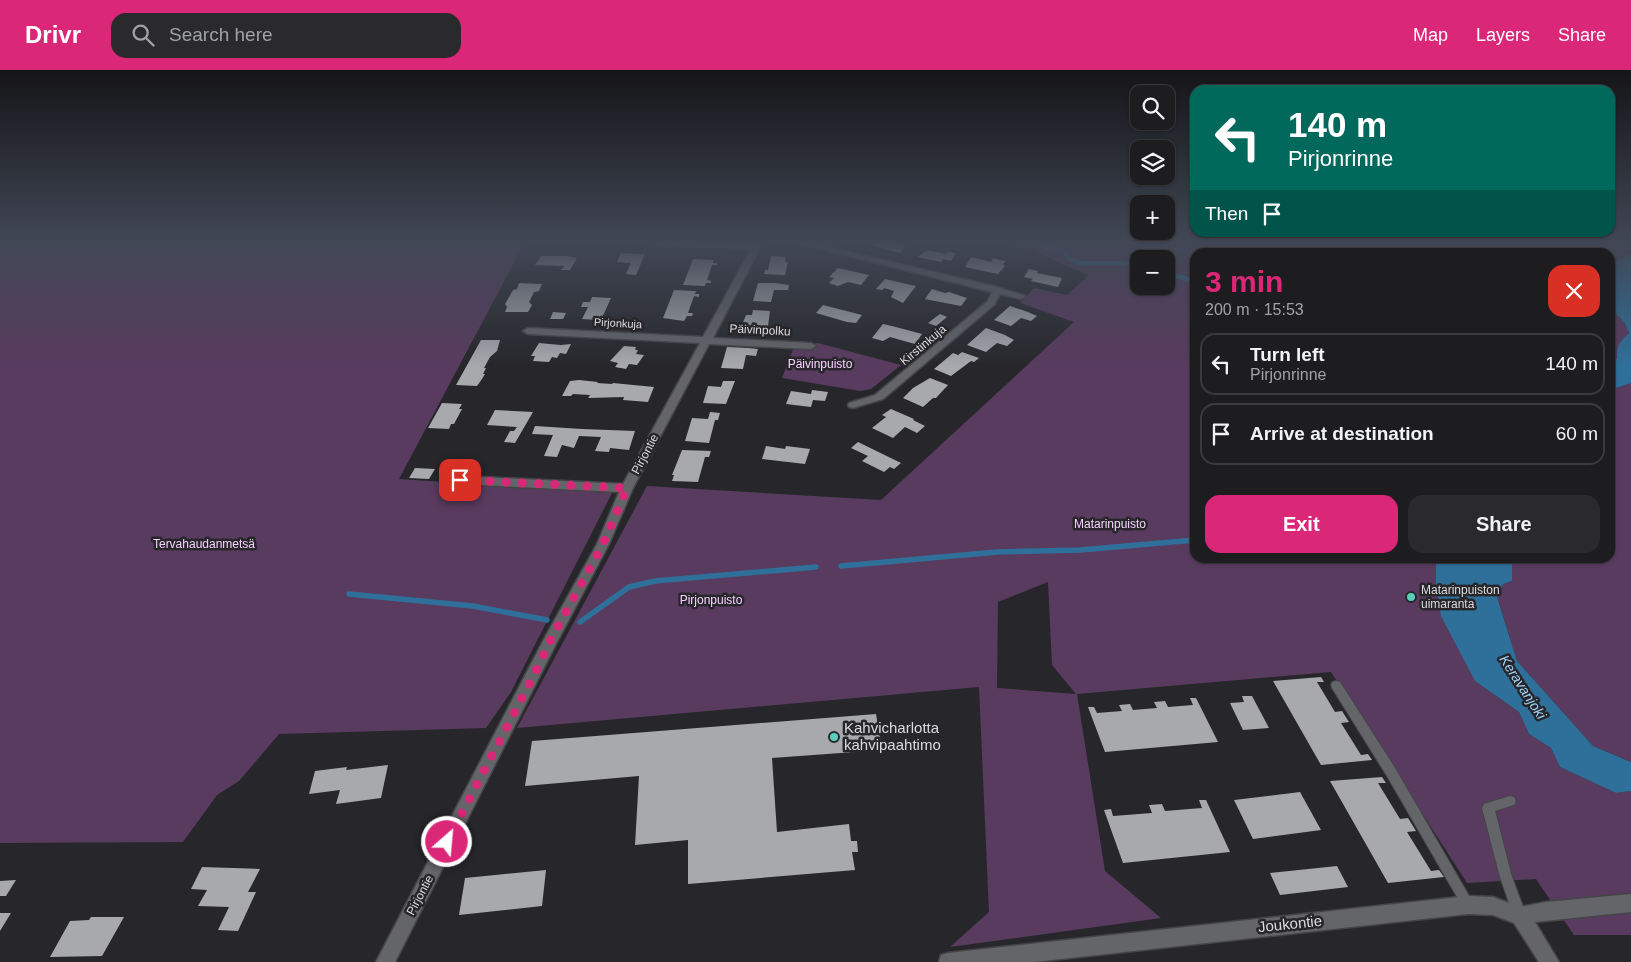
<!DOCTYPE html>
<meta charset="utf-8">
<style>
body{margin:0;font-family:Helvetica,sans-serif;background:#2a2a2d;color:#f1f3f6;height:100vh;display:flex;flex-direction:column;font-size:19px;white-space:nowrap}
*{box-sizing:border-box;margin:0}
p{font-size:16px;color:#a0a2a5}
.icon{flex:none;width:28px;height:28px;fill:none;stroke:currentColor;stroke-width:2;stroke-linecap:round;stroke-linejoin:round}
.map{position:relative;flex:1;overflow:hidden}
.side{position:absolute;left:1190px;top:178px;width:425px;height:315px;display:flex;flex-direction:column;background:#1d1d20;border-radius:15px;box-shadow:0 1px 4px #0004,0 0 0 1px #3b3b3e}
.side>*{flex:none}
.guide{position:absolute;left:1190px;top:15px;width:425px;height:152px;border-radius:15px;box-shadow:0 1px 4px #0004,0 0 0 1px #3b3b3e;background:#00695c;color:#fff;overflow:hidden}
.tools{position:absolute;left:1130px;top:15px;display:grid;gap:10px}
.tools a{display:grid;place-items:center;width:45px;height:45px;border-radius:10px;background:#1d1d20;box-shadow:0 1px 4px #0004,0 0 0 1px #3b3b3e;font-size:25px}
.pin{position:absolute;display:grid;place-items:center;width:42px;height:42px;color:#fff;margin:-21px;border-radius:10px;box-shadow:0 2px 8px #0006}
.me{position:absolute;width:55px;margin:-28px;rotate:27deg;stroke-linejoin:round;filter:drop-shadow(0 0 4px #0008)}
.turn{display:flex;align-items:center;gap:18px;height:105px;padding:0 15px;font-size:22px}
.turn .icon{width:65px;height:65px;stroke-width:2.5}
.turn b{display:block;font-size:35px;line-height:42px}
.then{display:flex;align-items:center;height:48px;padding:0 15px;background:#0003;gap:10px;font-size:19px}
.round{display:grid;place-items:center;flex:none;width:52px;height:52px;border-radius:15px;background:#2a2a2d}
.head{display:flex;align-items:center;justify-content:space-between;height:85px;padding:0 15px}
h1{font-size:30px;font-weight:700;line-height:38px;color:#db2777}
.action{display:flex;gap:10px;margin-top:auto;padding:10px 15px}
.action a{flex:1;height:58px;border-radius:15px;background:#db2777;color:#fff;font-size:20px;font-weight:700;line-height:58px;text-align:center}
.action a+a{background:#2a2a2d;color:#f1f3f6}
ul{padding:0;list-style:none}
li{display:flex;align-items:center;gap:15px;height:62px;margin:0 10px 8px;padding:0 5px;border:2px solid #3b3b3e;border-radius:15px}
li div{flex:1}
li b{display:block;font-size:19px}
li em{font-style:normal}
header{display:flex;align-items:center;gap:30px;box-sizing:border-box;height:70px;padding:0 25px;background:#db2777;color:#fff}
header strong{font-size:24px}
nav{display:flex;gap:28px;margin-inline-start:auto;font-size:18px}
.search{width:350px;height:45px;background:#2a2a2d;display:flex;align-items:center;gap:12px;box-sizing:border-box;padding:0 18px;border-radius:15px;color:#a0a2a5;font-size:19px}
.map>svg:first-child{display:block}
</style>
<header>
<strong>Drivr</strong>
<div class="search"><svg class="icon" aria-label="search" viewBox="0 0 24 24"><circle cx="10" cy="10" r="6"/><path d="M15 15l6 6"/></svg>Search here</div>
<nav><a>Map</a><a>Layers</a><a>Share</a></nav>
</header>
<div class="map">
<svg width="1631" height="892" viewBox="0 0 1631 892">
<rect width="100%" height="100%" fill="#27272b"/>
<g fill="#593b5f" fill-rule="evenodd">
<polygon points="0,172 525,172 399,409 612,423 511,622 486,658 279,664 239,711 217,725 183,772 0,773"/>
<path d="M988,172h643l-2,12 -7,5 -12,3v-10h-415v306h241v27l39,96 44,31 10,22 22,14 9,19 56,26 15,-2v144h-57l-38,-56 -69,4 -136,-211 -254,22 28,177 56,47 -211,29 39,-35 -10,-225 -462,41 130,-242 234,14 193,-178 -54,-19 14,-15 33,7 22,-20 -54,-23zM1139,189h27v27h-27zM1048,512l4,83 24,29 -79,-6 1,-86z"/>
<polygon points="1610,238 1624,252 1629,263 1621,271 1617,289 1610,289"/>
<polygon points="818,273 901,295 871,319 860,321 782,308 794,277"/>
<polygon points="1631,313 1631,692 1593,676 1517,591 1497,527 1503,514 1512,511 1512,488 1610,488 1610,320"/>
</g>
<g fill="#2f709a">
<path d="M1631,182v131l-21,7v-31h7c-1,-13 3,-18 12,-26l-5,-11 -14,-14v-46l12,-3z"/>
<polygon points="1436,488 1512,488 1512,511 1503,514 1497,527 1517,591 1593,676 1631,692 1631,721 1616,723 1560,697 1551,678 1529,664 1519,642 1475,611 1441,546 1436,515"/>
</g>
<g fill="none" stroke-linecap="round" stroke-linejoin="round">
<g stroke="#2f709a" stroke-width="4.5">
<polyline points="1038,172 1049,178 1063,180 1070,189 1078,193 1126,193 1139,198"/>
<polyline points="1166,202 1195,212"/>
</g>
<g stroke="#2f709a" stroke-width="5.5">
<polyline points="841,496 997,482 1080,480 1195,470"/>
<polyline points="349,524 473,536 547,550"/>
<polyline points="580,552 629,517 655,511 816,497"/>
</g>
</g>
<g fill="#a7a9ad">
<polygon points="874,172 894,172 906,175 900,183 871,175"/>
<polygon points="927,180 946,184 948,182 956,183 951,191 943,189 941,192 918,187"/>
<polygon points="621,183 645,184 636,205 626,204 631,193 617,192"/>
<polygon points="541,186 567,186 577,188 570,200 561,200 564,196 535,195"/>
<polygon points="771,186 786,187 785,192 788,192 785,205 764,204 765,200 768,200"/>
<polygon points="971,187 991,192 993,188 1006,191 1003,194 1005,196 998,204 965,197"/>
<polygon points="693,189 714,190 713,193 717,193 717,195 712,195 707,210 711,211 711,213 706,213 705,216 683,215"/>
<polygon points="838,198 869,205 861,215 848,212 838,216 829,213 834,208 829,207"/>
<polygon points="1029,199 1038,201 1037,203 1062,208 1058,217 1031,211 1033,209 1024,207"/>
<polygon points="885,209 916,216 903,233 891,227 894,221 884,218 883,220 876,219"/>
<polygon points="519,213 542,214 539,221 534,222 529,232 532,235 528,242 505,242 507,237 505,234 513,220 517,219"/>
<polygon points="758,213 775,213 789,215 788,220 774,220 771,232 753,231"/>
<polygon points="932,219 945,223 949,222 967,228 961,236 925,229"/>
<polygon points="674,220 696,221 695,224 699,224 699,227 694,226 688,243 693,243 692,246 687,246 684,251 663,248"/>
<polygon points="592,227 611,228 601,250 582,249 588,237 581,237 583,232 590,232"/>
<polygon points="823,235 862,245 856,253 847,252 816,243"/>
<polygon points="1010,236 1028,242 1037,246 1031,251 1021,248 1011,256 994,250"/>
<polygon points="753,240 770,241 768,256 762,257 761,261 742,260 742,255 746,245 752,245"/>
<polygon points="553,242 566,243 563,249 550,249"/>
<polygon points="940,244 947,247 936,256 928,253"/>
<polygon points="883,254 896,257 922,264 915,274 890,267 883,271 872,268"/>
<polygon points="986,258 1005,265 1014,270 1007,276 997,273 986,282 967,275"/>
<polygon points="481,270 500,270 497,281 490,287 484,298 486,298 483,304 485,304 482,309 477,316 456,315"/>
<polygon points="539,273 561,275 571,274 566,284 560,283 557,288 552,287 549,292 533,291 535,286 531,286"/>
<polygon points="624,276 636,277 635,280 638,280 636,284 644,285 637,295 629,294 626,299 615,297 618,293 610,291"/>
<polygon points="727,277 748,278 758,279 756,286 746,285 743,299 721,298"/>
<polygon points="962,282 979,288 974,292 971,291 951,306 934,299 953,283 958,285"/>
<polygon points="930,308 948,315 936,328 933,328 923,337 903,328 913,318"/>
<polygon points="579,310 598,312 597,313 612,314 613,313 654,317 648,332 623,330 624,327 588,328 590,325 573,324 571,326 562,326 570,311"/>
<polygon points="723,311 735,311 726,334 703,333 708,316 721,317"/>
<polygon points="812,320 828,322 825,331 813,330 811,337 786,334 791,321 811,324"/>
<polygon points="442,333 462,334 459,339 462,339 454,354 451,354 449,359 428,358"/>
<polygon points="891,339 914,349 913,350 925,356 917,363 905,357 893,368 872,358 886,347 882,345"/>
<polygon points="495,340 533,342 515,373 504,372 510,361 514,361 517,357 487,355"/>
<polygon points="710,342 720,343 718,350 715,350 709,373 685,371 692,348 708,349"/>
<polygon points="535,356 582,359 635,361 629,380 610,378 609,382 595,381 601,367 579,366 574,378 562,375 557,387 544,386 553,365 532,364"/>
<polygon points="858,372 901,393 894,399 890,397 884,402 862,391 868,386 851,378"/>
<polygon points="766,376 785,379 786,376 810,379 805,394 762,389"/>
<polygon points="682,380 711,381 709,387 705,387 698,412 672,411 674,405 672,405"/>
<polygon points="415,398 435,399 429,409 409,408"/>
<polygon points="1321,607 1324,612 1317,612 1335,642 1342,641 1349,652 1341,653 1361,685 1368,684 1372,690 1321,695 1273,611"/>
<polygon points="1242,626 1252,626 1269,658 1243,660 1230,633 1244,632"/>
<polygon points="1190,628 1196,628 1218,672 1105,682 1088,637 1094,637 1097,643 1122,641 1119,635 1130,634 1133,640 1157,638 1154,632 1165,631 1168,637 1193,635"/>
<polygon points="876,644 882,680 772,688 777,762 849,754 851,771 857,771 858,782 852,782 855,800 688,814 688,770 635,775 639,706 525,716 532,671"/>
<polygon points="388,695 381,728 336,734 340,720 309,724 315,701 347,697 346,700"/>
<polygon points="1382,707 1386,713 1378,713 1400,749 1408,748 1416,761 1407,762 1431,801 1439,800 1444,807 1388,813 1330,711"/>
<polygon points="1300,722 1321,760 1253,769 1234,730"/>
<polygon points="1199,730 1206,730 1230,782 1123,793 1104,740 1111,739 1113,746 1152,743 1149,735 1162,734 1165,741 1202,738"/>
<polygon points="1337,796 1348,817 1280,825 1270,803"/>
<polygon points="202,797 260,799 248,822 256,822 238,861 218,860 229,837 198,836 207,820 191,819"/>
<polygon points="546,800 542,836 459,845 465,808"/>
<polygon points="16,810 6,826 0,826 0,811"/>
<polygon points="0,843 11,843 0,861"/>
<polygon points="91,847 124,847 102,886 50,887 70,851 89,850"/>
</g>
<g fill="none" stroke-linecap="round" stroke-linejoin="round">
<g stroke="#454548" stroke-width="2">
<g id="service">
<polygon points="1336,611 1340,612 1395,698 1472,831 1474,835 1472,839 1468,841 1464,839 1387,706 1332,618 1331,615 1332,612"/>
<polygon points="1510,726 1514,727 1516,731 1514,735 1495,741 1512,807 1526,845 1525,850 1520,851 1515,850 1500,807 1482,738 1484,734"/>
</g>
</g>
<g stroke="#454548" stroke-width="3">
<g id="minor">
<polygon points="650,172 753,174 755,172 763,172 713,268 811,273 816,276 811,279 709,274 633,418 609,474 556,574 395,892 376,892 544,569 597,474 619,422 460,414 454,410 460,406 623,414 700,273 528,264 523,261 528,258 703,267 751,179 654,175"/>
<polygon points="793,172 808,172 997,217 1026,226 1021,229 1000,224 995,234 883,329 853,338 849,337 848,335 849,333 875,325 988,231 992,222"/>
<polygon points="1631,824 1631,842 1535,852 1559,892 1539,892 1514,853 1493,845 1468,844 1034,892 939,892 941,885 948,883 1468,826 1493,827 1520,837 1546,832"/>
</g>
</g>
<use href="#service" fill="#646569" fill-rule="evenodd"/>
<use href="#minor" fill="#646569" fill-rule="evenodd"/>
</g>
<linearGradient id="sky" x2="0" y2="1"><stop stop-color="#151518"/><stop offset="0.58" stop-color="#414755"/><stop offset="1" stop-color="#414755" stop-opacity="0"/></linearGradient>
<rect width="1631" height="297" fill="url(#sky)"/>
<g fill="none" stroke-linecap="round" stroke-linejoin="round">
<polyline stroke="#db2777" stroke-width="9" stroke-dasharray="0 16.2" points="447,772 536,601 549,573 603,474 627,418 460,410"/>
</g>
<g fill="#5bcebb" stroke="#27272b" stroke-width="2">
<circle cx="1411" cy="527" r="5"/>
<circle cx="834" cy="667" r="5"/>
</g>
<g text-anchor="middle" stroke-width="5" stroke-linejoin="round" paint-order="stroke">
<g font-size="11" fill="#dbdbdd" stroke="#27272b">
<text transform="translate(618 253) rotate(3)" y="4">Pirjonkuja</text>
</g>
<g font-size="12" fill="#dbdbdd" stroke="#27272b">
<text transform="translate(760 260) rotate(3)" y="4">Päivinpolku</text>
<text transform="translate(923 275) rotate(-40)" y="4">Kirstinkuja</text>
<text transform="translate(645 384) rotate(-62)" y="4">Pirjontie</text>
<text transform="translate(420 825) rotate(-62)" y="4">Pirjontie</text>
</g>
<g font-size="12" fill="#f7d0ff" stroke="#27272b">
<text x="820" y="298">Päivinpuisto</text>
<text x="1110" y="458">Matarinpuisto</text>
<text x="204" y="478">Tervahaudanmetsä</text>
<text x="711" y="534">Pirjonpuisto</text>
</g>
<g font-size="12" fill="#dbdbdd" stroke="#27272b" text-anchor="start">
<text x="1421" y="524">Matarinpuiston<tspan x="1421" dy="14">uimaranta</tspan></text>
</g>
<g font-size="14" font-style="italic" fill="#a0d3f8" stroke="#27272b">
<text transform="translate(1523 617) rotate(57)" y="5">Keravanjoki</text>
</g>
<g font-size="15" fill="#dbdbdd" stroke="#27272b" text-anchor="start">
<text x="844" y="663">Kahvicharlotta<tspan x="844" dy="17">kahvipaahtimo</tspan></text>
</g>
<g font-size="15" fill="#dbdbdd" stroke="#27272b">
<text transform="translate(1290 854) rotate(-6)" y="5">Joukontie</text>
</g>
</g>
</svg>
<div class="tools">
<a><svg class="icon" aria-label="search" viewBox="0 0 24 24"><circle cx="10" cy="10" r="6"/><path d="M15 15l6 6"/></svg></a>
<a><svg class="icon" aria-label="layers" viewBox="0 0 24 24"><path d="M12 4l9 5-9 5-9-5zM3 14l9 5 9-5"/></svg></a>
<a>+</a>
<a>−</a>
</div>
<div class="pin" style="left:460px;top:410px;background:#d93025"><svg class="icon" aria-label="arrive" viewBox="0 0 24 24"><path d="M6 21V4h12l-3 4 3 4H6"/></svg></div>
<svg class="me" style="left:447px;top:772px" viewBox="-20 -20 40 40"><circle r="17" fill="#db2777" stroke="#fff" stroke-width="3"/><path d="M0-11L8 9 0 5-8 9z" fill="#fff"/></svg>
<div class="guide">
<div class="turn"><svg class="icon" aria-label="left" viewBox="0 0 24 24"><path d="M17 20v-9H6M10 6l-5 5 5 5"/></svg><div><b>140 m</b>Pirjonrinne</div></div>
<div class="then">Then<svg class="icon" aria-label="arrive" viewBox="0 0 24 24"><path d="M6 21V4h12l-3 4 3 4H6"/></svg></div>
</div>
<section class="side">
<div class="head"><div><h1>3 min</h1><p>200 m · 15:53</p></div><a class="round" style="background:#d93025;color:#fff"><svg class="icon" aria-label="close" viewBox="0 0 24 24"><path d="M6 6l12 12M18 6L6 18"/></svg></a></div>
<ul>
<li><svg class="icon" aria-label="left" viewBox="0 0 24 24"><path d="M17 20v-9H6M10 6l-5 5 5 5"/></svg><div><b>Turn left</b><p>Pirjonrinne</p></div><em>140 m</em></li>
<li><svg class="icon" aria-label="arrive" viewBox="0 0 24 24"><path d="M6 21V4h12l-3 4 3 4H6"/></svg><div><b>Arrive at destination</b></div><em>60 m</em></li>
</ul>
<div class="action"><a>Exit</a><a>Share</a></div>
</section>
</div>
